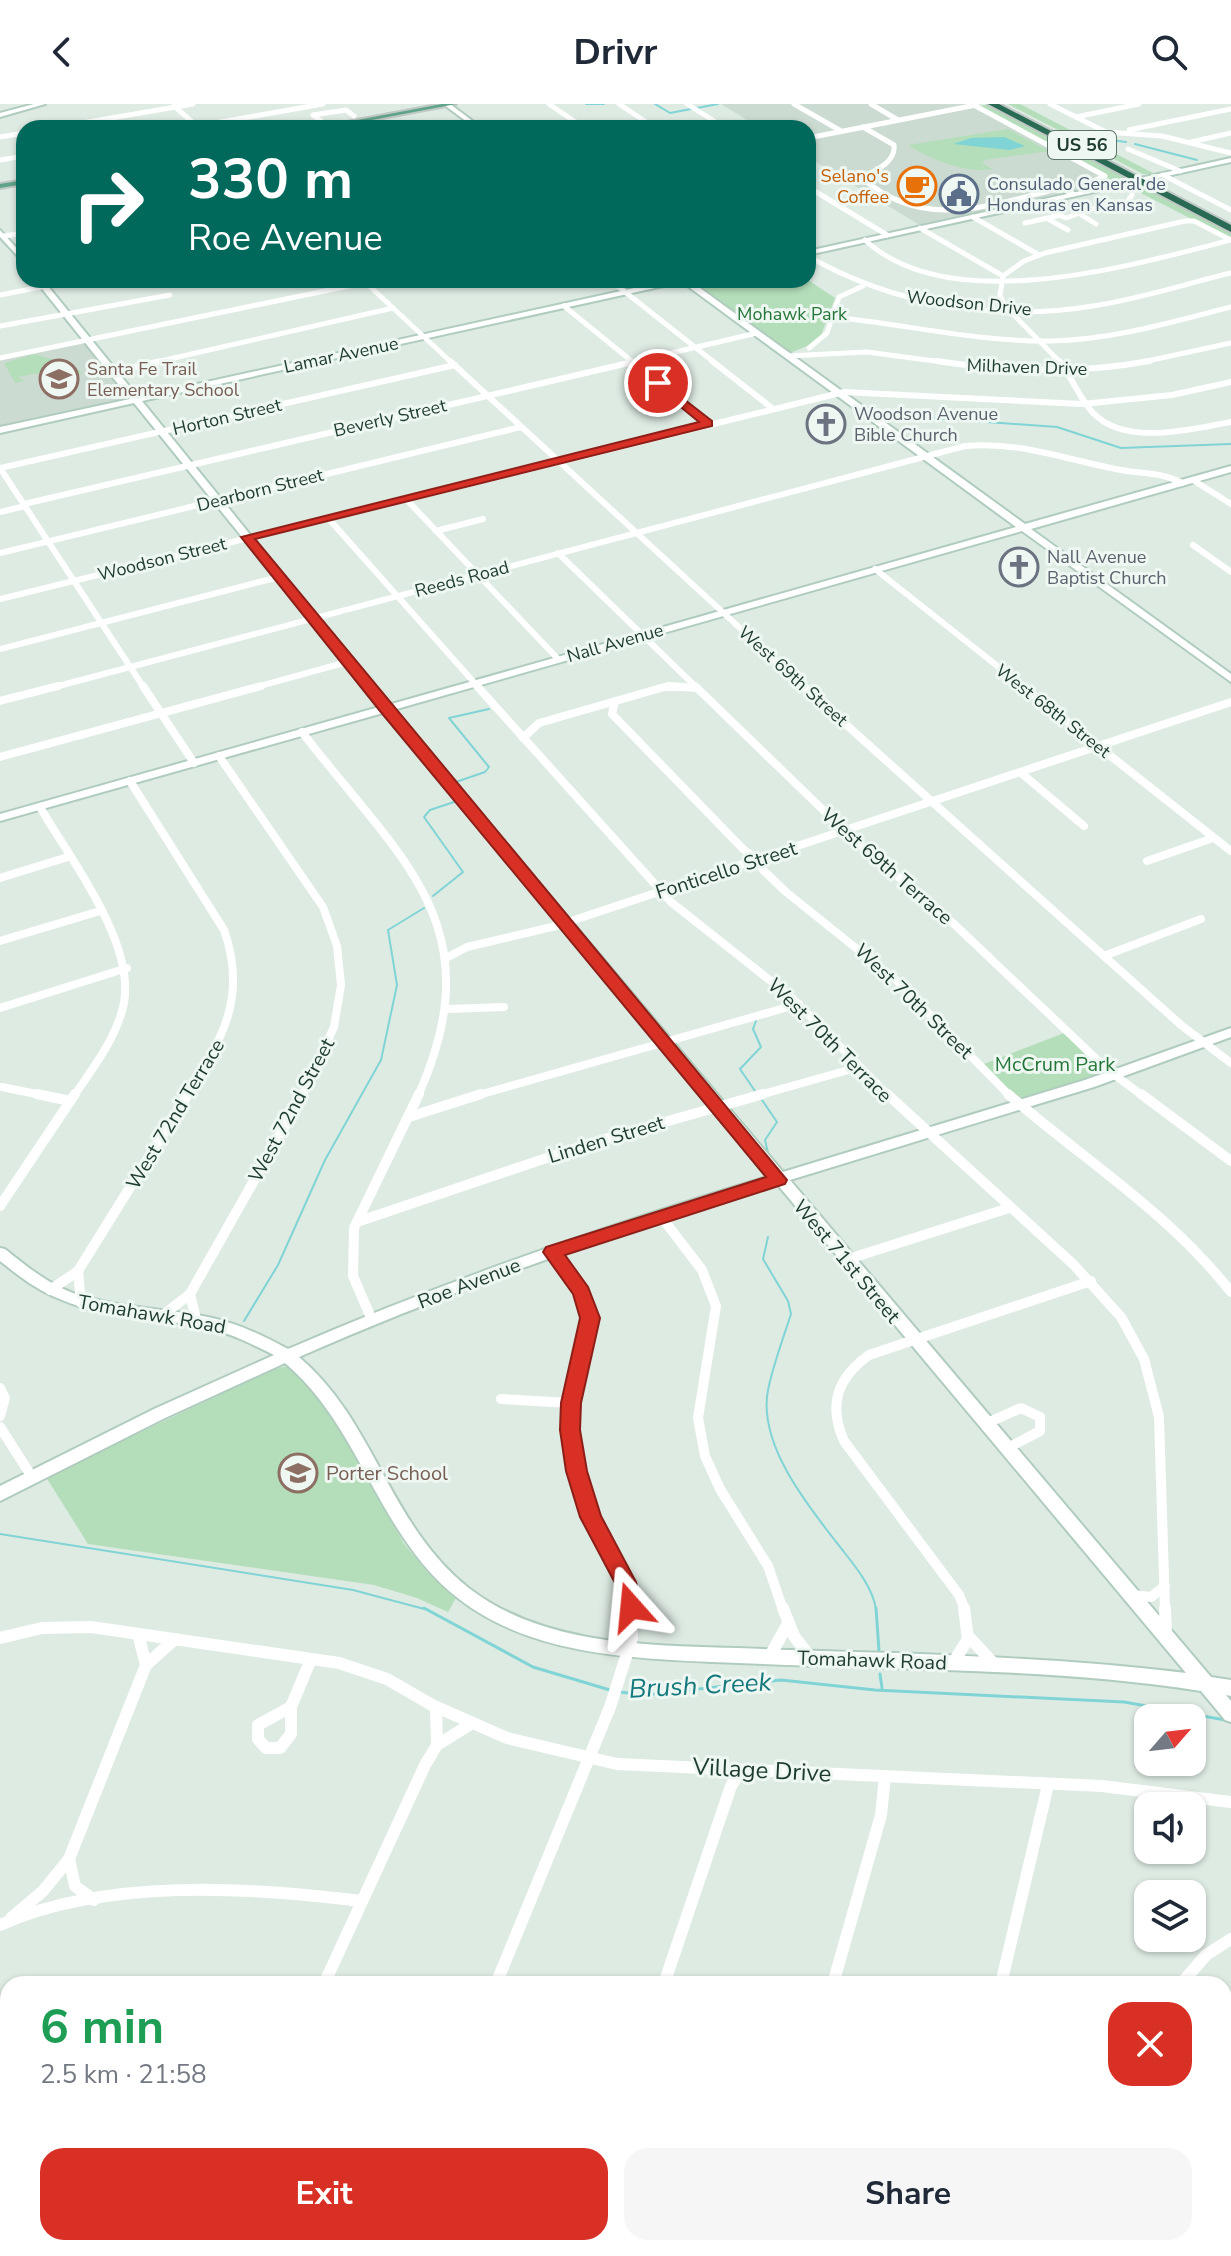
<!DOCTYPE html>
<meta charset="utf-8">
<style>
body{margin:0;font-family:"Nunito Sans",sans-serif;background:#f6f6f7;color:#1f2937;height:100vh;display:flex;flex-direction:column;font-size:30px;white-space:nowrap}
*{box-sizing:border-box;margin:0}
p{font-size:26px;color:#747a83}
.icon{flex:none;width:44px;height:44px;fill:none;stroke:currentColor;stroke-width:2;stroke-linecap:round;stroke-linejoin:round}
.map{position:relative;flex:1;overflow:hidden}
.details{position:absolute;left:0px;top:1872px;width:1232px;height:280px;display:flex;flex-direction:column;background:#fff;border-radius:24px 24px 0 0;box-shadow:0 2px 6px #0004}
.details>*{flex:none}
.top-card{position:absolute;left:16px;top:16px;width:800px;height:168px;border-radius:24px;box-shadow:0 2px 6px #0004;background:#00695c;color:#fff;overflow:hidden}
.needle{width:52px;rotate:62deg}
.controls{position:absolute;left:1134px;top:1600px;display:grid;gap:16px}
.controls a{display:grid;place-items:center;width:72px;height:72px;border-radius:16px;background:#fff;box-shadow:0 2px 6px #0004;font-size:40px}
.pin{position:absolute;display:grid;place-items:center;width:68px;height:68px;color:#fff;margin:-34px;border:4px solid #fff;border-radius:50%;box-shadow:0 2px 8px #0007}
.me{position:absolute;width:88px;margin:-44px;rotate:342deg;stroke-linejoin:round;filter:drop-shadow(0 0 6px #0008)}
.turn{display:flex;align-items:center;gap:28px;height:168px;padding:0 40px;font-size:36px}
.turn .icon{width:104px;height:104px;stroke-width:2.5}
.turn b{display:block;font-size:56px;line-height:68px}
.round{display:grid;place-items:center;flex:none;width:84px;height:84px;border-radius:24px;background:#f6f6f7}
.head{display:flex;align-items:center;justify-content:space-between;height:136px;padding:0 40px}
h1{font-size:48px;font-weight:700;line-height:60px;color:#1e9e55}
.primary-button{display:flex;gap:16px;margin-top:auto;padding:16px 40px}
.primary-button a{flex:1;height:92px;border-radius:24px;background:#d93025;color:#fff;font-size:32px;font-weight:700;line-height:92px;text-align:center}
.primary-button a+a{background:#f6f6f7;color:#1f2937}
header{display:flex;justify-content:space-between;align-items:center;height:104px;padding:0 40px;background:#fff;font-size:36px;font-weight:700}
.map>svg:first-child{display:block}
</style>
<header><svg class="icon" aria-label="back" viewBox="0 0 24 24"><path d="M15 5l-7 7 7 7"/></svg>Drivr<svg class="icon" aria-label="search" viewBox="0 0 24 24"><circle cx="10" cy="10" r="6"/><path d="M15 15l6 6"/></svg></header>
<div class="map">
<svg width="1231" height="2152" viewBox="0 0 1231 2152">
<rect width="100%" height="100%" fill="#deebe3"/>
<g fill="#ccdbd2">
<polygon points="721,0 968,0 808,32 808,24 760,24"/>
<polygon points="972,3 1102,71 1081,80 1078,87 921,122 808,53 808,35"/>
<polygon points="87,237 133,295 0,324 0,255"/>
</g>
<g fill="#b4deba">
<polygon points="1008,0 1020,0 1155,70 1143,70"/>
<polygon points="987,1 1127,73 1128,76 1086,84 1108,72 979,2"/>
<path d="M1008,25l41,22 -64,9 -3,3 11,6c-26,5 -62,-9 -85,-24z"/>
<polygon points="1136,80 1231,127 1231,135 1127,82"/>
<polygon points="808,176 835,194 819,237 790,249 691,177"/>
<polygon points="34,250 68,260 83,269 68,272 57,265 45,268 52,271 42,273 39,269 18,273 25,277 15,279 4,259"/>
<polygon points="1064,929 1105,970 1026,997 1015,992 984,960"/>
<polygon points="291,1262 323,1296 404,1440 430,1471 456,1494 448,1508 417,1494 374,1481 88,1440 46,1373 276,1264"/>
</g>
<polygon fill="#80d4d5" points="1004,33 1025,42 1010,46 953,40 971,34"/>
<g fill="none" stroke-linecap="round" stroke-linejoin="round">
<g stroke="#80d4d5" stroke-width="2">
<polyline points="586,0 604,0"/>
<polyline points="655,0 670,9 691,5"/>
<polyline points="697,4 718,0"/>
<polyline points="1111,36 1126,38"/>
<polyline points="1135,40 1197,56"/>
<polyline points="874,310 1057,323 1121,344 1231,340"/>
<polyline points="456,678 485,668 489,663 449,614 489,605"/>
<polyline points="433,792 463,768 424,713 430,706 454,698"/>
<polyline points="755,987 740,965 761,943 753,925 756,917"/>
<polyline points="762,996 777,1018 765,1036 768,1049"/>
<path d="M768,1133l-5,22 25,42 3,13c-8,25 -18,51 -23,76 -11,56 44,121 76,162 12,15 30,38 32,58"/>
<polyline points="244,1217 278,1161 325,1056 381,956 397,881 388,826 424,804"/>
<polyline points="0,1430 353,1486 428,1506"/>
</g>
<g stroke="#80d4d5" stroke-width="3">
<polyline points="424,1504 533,1563 610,1586"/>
<polyline points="876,1504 879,1547"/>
<polyline points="880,1570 882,1584"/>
<polyline points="620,1588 644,1591 781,1576 875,1586 1124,1598 1231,1617"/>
</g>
<g stroke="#b0ccbe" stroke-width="4">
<g id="secondary">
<polygon points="34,0 45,0 0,13 0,9"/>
<polygon points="443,0 450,0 482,24 475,24"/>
<polygon points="1231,54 1231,58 808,151 808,147"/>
<polygon points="0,126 24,152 24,159 0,133"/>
<path d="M35,176h8l95,117 533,-117h18l336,244 206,-58v6l-200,57 200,145v8l-209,-151 -629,179 390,462 302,-92 146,-52v9l-137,50 -304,93 421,497 20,3v16l-5,-1 5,6v21l-6,-2 -24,-29c-113,-18 -229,-20 -343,-24 -49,-1 -97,-3 -145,-5 -86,-4 -183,-8 -254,-63 -81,-62 -97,-171 -174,-236l-120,55 -165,83v-15l154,-77 120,-54c-20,-10 -40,-20 -62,-26 -50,-12 -103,-9 -150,-29 -24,-9 -42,-23 -62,-39v-13l5,1c21,17 42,34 68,44 43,15 90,15 135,24 29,6 54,18 80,32 157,-68 319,-124 482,-173l-387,-463 -383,108v-7l379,-107 -245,-304 -134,30v-6l130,-28zM682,178l334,245 -628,178 -246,-304zM777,1080l409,489c-96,-12 -193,-16 -290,-20 -53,-1 -105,-3 -158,-5 -89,-3 -193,-2 -268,-59 -82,-64 -94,-167 -171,-232 155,-68 316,-124 478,-173z"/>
</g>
</g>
<g stroke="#c0c8c5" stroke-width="4">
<g id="primary">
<polygon points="442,0 456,0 330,24 315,24"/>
<polygon points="24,76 24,80 0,84 0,80"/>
</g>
</g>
<g stroke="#c0c8c5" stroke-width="4">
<polygon id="highway" points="988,0 999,0 1231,121 1231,128"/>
</g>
<g stroke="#fff" stroke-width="5">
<polyline points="549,0 584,24"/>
<polyline points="619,0 655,24"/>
<polyline points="687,0 725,24"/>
<polyline points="794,0 841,27"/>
<polyline points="871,0 898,16"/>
<polyline points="972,0 1105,72 1083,81 1088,87"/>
<polyline points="1050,0 1106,28 1162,32 1231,49"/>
<polyline points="174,2 199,24"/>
<polyline points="1076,13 1139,0"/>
<polyline points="321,17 313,11 346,6 354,12"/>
<path d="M863,23l31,18c2,18 -19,25 -32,33 62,54 127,27 199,10l12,6"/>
<polyline points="53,24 193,0"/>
<polyline points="186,24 323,0"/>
<polyline points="1129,26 1231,5"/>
<polyline points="0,33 24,29"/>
<polyline points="808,34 976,1"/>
<polyline points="1191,38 1231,29"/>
<polyline points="1128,45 1180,67"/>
<polyline points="0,56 24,52"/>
<polyline points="1163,71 1231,106"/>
<polyline points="808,83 887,131"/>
<polyline points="1033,100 1066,114 1090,105 1125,101 1132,91"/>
<polyline points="1080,110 1096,120"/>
<polyline points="973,113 1039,151"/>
<polyline points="1048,115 1068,126"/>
<polyline points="1025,119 1057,112"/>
<polyline points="920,124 1003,172"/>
<polyline points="4,132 24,129"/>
<path d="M865,136c85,79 268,25 366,0"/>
<path d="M808,152c85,49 188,66 285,50 47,-7 92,-22 138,-33"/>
<polyline points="363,176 452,259"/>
<polyline points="610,176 715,259"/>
<polyline points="530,177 535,176"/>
<polyline points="0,191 76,176"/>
<polyline points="564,202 634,259"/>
<path d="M832,213c73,7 145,25 219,24 61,-1 121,-19 180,-34"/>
<polyline points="0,222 170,191"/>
<polyline points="809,244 827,229 839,193 863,182"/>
<polyline points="787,252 867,248 950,259"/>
<polyline points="0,254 378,176"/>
<polyline points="152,259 393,204"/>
<polyline points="628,259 757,229"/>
<polyline points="1061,259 1004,201 1000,191 1003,172 1024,157 1045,149 1185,117 1194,117 1231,136"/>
<polyline points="1138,259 1231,239"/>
</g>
<g stroke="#fff" stroke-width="6">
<polyline points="450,257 805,584"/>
<polyline points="631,257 708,320"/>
<polyline points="712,257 772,304"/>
<path d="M937,257c71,11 141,13 213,0"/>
<path d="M1059,257c13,16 20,37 34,52 33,34 98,16 138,9"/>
<polyline points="113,268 161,257"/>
<polyline points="0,364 455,261"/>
<polyline points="0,364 144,584"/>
<polyline points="1193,376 1231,400"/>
<polyline points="405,394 558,555"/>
<polyline points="24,400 637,257"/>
<polyline points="0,408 25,402"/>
<polyline points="328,414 479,584"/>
<polyline points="436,427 483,415"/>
<polyline points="1193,441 1231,468"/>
<polyline points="0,449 521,323"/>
<polyline points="558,449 697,584"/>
<polyline points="875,465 1025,584"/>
<polyline points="0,495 844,288 1082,300 1172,291 1231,278"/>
<polyline points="0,545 279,473"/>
<path d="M51,584l914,-242c55,-5 102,14 156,24 21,4 41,2 61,13"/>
<polyline points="253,584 347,558"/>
<polyline points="662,584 691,584"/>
</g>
<g stroke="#fff" stroke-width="8">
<polyline points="143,582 194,659"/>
<polyline points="477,582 671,798 791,893 889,992"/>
<polyline points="695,582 853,735 953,819 1108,966 1143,992"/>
<polyline points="803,582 1181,921 1231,959"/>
<polyline points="1022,582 1231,747"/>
<polyline points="0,597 58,582"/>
<polyline points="615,597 612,610 744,746 758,755 762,765 786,788 897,877 1010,992"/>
<path d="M302,628c98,128 193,192 116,364"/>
<polyline points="523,634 539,619 668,582 697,584"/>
<polyline points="219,652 323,803 337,842 341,881 334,923 302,992"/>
<polyline points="0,653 261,582"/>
<polyline points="1020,668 1084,722"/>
<path d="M130,677l94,149c24,68 -2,109 -38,166"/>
<path d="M40,703c31,54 101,142 82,204 -9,32 -30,58 -48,85"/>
<polyline points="1147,757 1213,734"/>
<polyline points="0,774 68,753"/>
<polyline points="0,837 100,807"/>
<polyline points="1104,852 1201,815"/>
<polyline points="448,853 467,843 556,822 1231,598"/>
<polyline points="0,904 127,864"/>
<polyline points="448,905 504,903"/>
<polyline points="2,983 46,992"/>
<polyline points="475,992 799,900"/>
<polyline points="756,992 859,963"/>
</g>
<g stroke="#fff" stroke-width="10">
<polyline points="37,990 70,997"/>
<polyline points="887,990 1074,1161 1121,1213 1144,1255 1159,1313 1165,1506"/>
<path d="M1008,990c76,66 160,118 223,198"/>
<polyline points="1141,990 1231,1057"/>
<polyline points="409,1013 481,990"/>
<polyline points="0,1102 75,990"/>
<polyline points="660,1111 702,1166 716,1202 698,1314 705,1352 720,1385 768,1462 783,1506"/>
<polyline points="357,1118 591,1039 763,990"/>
<polyline points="552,1148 589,1204 590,1221 571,1299 573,1351 591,1413 626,1478 631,1506"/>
<polyline points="845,1156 1009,1104"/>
<polyline points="78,1167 81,1199"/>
<polyline points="50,1186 78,1167 188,990"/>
<polyline points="190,1190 196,1215"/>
<polyline points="163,1211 190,1190 303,990"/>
<polyline points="372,1216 353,1172 354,1124 419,990"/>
<polyline points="0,1284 5,1294 0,1312"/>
<polyline points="501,1295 571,1299"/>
<polyline points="985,1320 1021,1304 1040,1313 1040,1327 1006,1345"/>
<polyline points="0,1323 32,1373"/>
<polyline points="1133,1491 1151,1493 1165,1482"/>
<path d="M965,1506l-6,-15 -115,-154c-16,-36 -7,-63 25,-86l222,-74"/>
</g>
<g stroke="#fff" stroke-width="12">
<polyline points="783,1504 794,1532 810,1553"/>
<polyline points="1165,1504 1166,1531"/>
<polyline points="138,1530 146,1561"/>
<polyline points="0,1534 42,1524 91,1523 339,1559 387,1575 432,1601 507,1634 617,1660 1102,1682 1231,1698"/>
<polyline points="970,1534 995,1561"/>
<polyline points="770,1552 786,1523"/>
<polyline points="953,1559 968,1535 964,1504"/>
<polygon points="291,1603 291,1630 280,1644 266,1644 258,1635 258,1621"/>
<polyline points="291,1603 311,1555"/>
<polyline points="436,1603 437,1641"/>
<polyline points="69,1755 75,1782 94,1796"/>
<polyline points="11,1814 43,1787 69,1755 146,1561 175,1535"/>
<path d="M0,1821c105,-47 250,-38 361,-24"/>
<polyline points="324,1880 425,1661 437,1641 471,1620"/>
<polyline points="496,1880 610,1603 632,1534 631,1504"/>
<polyline points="664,1880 731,1682 741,1667"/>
<polyline points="833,1880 881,1711 885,1672"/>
<polyline points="1001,1880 1048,1681"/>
<polyline points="1181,1880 1206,1851 1231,1835"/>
<polyline points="0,1982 8,1979"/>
<polyline points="1224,2050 1231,2045"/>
<polyline points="588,2144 588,2152"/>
<polyline points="776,2144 777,2152"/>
<polyline points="966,2144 967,2152"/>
<polyline points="1155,2144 1157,2152"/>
<polyline points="25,2152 40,2144"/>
<polyline points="222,2152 223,2144"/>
<polyline points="399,2152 400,2144"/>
</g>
<use href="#secondary" fill="#fff" fill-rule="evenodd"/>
<use href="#primary" fill="#5ea489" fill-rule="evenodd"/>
<use href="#highway" fill="#286a53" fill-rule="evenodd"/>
</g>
<polygon fill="#d93025" stroke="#8d1f18" stroke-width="2" points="658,275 712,317 712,322 255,435 787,1076 785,1080 565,1151 588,1183 600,1214 581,1299 580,1326 587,1367 601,1412 636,1478 642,1503 639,1509 624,1509 615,1479 580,1413 566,1367 560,1326 561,1299 580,1214 573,1190 543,1148 546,1143 766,1073 380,607 241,433 699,318 654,281"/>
<defs>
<g id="cafe-ring" transform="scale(2)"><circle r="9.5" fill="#eef7f2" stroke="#e8710a" stroke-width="1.5"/><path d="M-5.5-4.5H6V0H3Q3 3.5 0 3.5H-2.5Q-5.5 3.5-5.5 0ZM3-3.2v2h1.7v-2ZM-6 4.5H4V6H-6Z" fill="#e8710a"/></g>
<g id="civic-ring" transform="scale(2)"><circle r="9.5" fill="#eef7f2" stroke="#5c6f8a" stroke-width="1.5"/><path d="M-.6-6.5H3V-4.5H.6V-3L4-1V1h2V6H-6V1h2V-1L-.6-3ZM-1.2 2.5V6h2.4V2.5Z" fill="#5c6f8a"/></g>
<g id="school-ring" transform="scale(2)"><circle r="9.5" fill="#eef7f2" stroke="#8d6e63" stroke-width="1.5"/><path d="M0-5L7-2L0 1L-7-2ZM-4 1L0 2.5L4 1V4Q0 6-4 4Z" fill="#8d6e63"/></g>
<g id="church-ring" transform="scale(2)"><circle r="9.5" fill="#eef7f2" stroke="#6b7280" stroke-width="1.5"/><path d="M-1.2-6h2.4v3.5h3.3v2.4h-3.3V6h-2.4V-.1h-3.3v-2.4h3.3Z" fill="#6b7280"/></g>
</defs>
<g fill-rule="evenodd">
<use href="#cafe-ring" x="917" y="82"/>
<use href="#civic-ring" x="959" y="90"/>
<use href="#school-ring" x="59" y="275"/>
<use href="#church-ring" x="826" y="320"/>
<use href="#church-ring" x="1019" y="463"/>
<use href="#school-ring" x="298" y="1369"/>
</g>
<g text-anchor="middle" stroke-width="6" stroke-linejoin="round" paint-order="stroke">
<rect fill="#eef7f2" stroke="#5c746a" stroke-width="2" x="1048" y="27" width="68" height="28" rx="6"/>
<g font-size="18" font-weight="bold" fill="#1e3c30">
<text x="1082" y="47">US 56</text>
</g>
<g font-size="18" fill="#c56008" stroke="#eef7f2" text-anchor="end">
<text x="889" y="78">Selano's<tspan x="889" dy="21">Coffee</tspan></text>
</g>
<g font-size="18" fill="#4e5e75" stroke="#eef7f2" text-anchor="start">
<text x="987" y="86">Consulado General de<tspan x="987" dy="21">Honduras en Kansas</tspan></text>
</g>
<g font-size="18" fill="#1e3c30" stroke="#eef7f2">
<text transform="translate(969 199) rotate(6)" y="6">Woodson Drive</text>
<text transform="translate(341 251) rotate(-12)" y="6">Lamar Avenue</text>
<text transform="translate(1027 263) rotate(2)" y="6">Milhaven Drive</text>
<text transform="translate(227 313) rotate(-13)" y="6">Horton Street</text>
<text transform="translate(390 314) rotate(-13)" y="6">Beverly Street</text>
<text transform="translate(260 386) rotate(-14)" y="6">Dearborn Street</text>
<text transform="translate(162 455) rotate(-14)" y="6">Woodson Street</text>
<text transform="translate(462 475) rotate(-15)" y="6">Reeds Road</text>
<text transform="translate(615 539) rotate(-16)" y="6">Nall Avenue</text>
<text transform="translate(793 572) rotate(42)" y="6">West 69th Street</text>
<text transform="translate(1053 607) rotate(38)" y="6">West 68th Street</text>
</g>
<g font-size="18" fill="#257639" stroke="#eef7f2">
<text x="792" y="216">Mohawk Park</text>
</g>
<g font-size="18" fill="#785e54" stroke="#eef7f2" text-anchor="start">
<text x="87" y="271">Santa Fe Trail<tspan x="87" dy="21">Elementary School</tspan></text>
</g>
<g font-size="18" fill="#5b616d" stroke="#eef7f2" text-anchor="start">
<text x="854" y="316">Woodson Avenue<tspan x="854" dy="21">Bible Church</tspan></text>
<text x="1047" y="459">Nall Avenue<tspan x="1047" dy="21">Baptist Church</tspan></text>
</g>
<g font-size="20" fill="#1e3c30" stroke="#eef7f2">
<text transform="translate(887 762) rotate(41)" y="7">West 69th Terrace</text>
<text transform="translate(726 766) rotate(-18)" y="7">Fonticello Street</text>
<text transform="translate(914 897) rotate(44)" y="7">West 70th Street</text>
<text transform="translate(830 936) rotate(45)" y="7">West 70th Terrace</text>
<text transform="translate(291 1006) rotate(-62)" y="7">West 72nd Street</text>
<text transform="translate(175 1010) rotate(-59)" y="7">West 72nd Terrace</text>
<text transform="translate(606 1035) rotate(-17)" y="7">Linden Street</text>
<text transform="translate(847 1157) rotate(50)" y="7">West 71st Street</text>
<text transform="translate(469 1179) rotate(-21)" y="7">Roe Avenue</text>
<text transform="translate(152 1210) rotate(10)" y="7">Tomahawk Road</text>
<text transform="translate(872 1556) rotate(2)" y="7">Tomahawk Road</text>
</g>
<g font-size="20" fill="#257639" stroke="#eef7f2">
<text x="1055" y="967">McCrum Park</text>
</g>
<g font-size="20" fill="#785e54" stroke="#eef7f2" text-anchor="start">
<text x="326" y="1376">Porter School</text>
</g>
<g font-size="24" fill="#1e3c30" stroke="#eef7f2">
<text transform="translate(762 1666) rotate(3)" y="8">Village Drive</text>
</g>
<g font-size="26" font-style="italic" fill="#14787c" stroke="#eef7f2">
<text transform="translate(700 1581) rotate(-3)" y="9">Brush Creek</text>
</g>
</g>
</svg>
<div class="controls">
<a><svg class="needle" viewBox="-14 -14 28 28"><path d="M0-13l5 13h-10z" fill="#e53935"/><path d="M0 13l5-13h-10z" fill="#747a83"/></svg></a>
<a><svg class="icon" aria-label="sound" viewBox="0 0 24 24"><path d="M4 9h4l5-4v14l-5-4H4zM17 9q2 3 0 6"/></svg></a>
<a><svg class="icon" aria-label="layers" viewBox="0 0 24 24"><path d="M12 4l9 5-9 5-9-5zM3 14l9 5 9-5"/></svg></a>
</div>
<div class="pin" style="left:658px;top:279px;background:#d93025"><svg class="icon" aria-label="arrive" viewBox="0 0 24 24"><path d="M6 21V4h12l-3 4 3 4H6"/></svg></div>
<svg class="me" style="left:631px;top:1503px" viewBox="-20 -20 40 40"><path d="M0-17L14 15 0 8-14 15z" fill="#d93025" stroke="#fff" stroke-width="4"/></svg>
<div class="top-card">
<div class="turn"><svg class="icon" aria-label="right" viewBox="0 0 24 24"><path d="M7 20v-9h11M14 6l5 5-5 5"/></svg><div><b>330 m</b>Roe Avenue</div></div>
</div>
<section class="details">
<div class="head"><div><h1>6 min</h1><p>2.5 km · 21:58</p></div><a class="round" style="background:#d93025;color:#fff"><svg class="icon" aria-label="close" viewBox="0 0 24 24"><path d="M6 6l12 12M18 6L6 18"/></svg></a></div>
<div class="primary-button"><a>Exit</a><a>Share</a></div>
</section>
</div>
